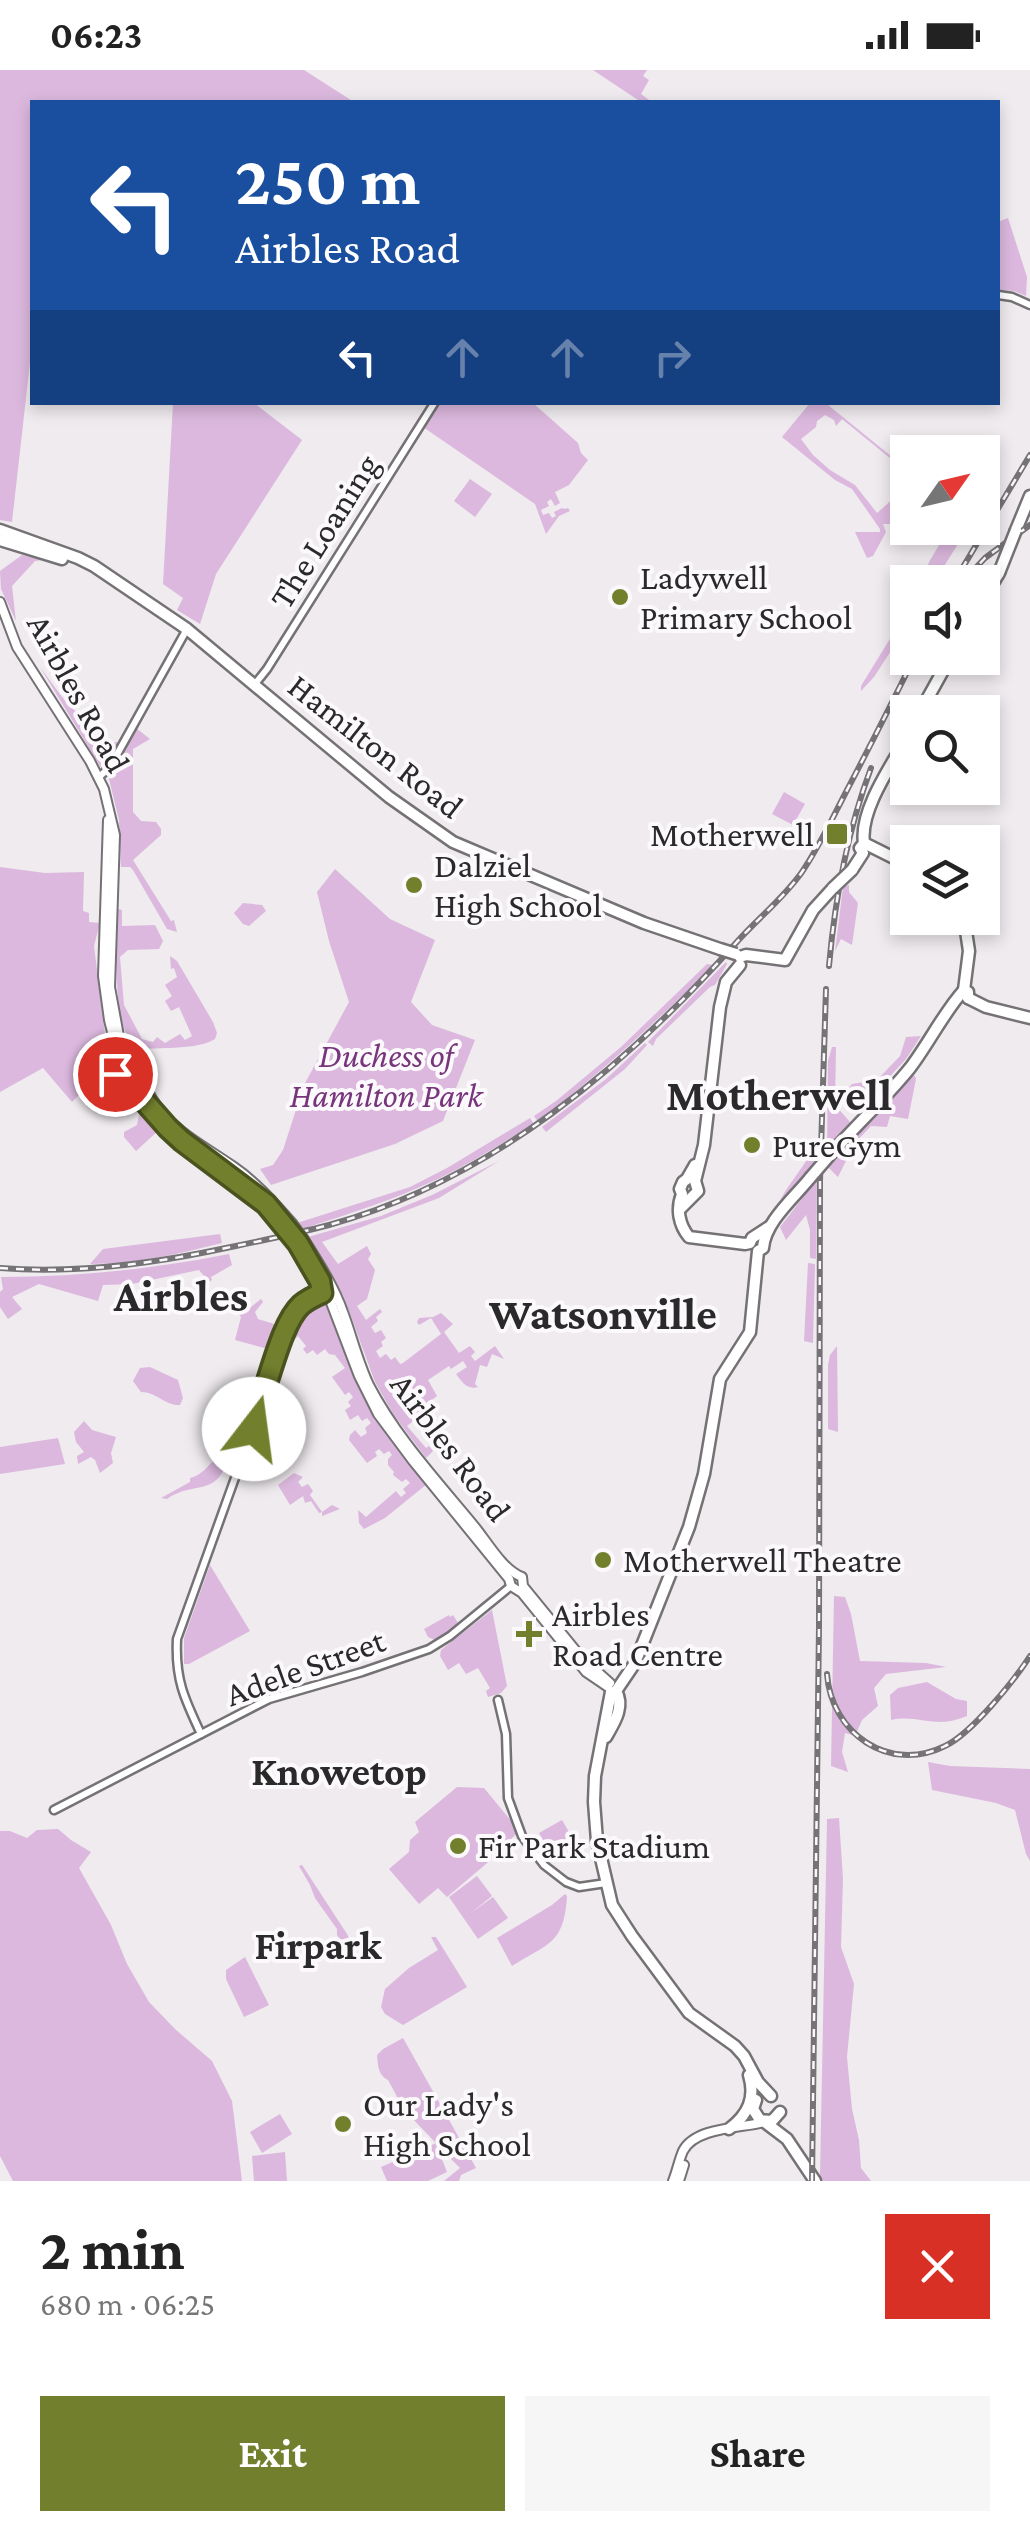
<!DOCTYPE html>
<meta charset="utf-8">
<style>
body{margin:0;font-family:"Crimson Pro",serif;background:#f6f6f6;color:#222;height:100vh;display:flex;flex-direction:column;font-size:38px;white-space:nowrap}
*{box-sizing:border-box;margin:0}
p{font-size:32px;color:#767676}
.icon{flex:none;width:55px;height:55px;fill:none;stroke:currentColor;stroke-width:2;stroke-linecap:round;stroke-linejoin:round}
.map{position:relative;height:2111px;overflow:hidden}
.panel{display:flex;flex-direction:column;background:#fff;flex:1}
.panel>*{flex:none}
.guide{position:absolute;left:30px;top:30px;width:970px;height:305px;border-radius:0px;box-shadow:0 5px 15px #0003;background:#1a4fa0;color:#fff;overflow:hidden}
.needle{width:65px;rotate:56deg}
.tools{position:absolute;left:890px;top:365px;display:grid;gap:20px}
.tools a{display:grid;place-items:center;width:110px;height:110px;border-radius:0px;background:#fff;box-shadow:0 5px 15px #0003;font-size:50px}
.pin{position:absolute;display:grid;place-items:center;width:85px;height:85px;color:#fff;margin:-42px;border:5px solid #fff;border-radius:50%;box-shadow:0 2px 10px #0007}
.me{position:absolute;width:110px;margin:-55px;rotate:15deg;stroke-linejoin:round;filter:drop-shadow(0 0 8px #0008)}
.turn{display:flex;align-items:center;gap:35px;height:210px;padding:0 40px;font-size:45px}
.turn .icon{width:130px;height:130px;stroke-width:2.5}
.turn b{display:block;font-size:70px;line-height:85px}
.lanes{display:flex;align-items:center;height:95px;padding:0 40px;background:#0003;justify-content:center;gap:50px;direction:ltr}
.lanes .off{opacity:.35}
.round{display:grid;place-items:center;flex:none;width:105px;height:105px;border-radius:0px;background:#f6f6f6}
.headline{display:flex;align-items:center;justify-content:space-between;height:170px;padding:0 40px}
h1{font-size:60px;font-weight:700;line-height:75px}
.action{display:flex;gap:20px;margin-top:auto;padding:20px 40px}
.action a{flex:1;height:115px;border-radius:0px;background:#72802e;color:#fff;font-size:40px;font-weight:700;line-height:115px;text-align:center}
.action a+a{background:#f6f6f6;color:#222}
.status{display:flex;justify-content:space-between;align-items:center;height:70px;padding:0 50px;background:#fff;direction:ltr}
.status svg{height:28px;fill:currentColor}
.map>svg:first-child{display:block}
</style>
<div class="status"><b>06:23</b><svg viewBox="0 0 49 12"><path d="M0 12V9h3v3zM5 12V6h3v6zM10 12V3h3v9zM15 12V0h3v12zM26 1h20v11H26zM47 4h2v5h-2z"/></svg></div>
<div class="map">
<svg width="1030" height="2111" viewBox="0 0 1030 2111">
<rect width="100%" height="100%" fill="#efebef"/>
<g fill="#dcb8de">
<polygon points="0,0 304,0 354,32 32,32 32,275 12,452 0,450"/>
<polygon points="593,0 647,0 643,6 649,10 641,24 652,32 641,32"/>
<polygon points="1008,148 1027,207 1026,226 1014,221 998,220 998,152"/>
<polygon points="173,333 254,333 302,370 216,504 200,554 177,540 183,528 163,514"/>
<polygon points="438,333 533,333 578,373 581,383 588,390 569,415 555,422 560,433 555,436 551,429 547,432 549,436 541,440 543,445 549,443 552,448 556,446 554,442 562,438 564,439 568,438 570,441 559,446 546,464 535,434 423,357"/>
<polygon points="810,333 829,333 828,335 907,399 907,402 842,349 836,356 834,350 825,345 817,351 816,357 801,369 813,385 830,400 855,415 877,443 895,427 903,445 905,454 883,454 886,462 873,486 867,488 855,462 880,462 880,459 852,419 835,410 782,367"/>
<polygon points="470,409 492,424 475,447 454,431"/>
<polygon points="949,458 971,458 965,463 934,512 923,512 929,492"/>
<polygon points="22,485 42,490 35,491 12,516 16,551 1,519 0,501"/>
<polygon points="907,541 907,556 874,607 861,621 861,616"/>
<polygon points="40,597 62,627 102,670 122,673 110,695 103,701"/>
<polygon points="136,658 150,669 133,679 133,742 141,751 156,752 161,759 161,765 133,790 171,851 174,850 177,862 167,859 133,800 130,797 121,797 119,750 109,709 119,695"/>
<polygon points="784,722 805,734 793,755 772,744"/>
<polygon points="0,797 45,803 84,802 83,841 89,843 89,852 100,853 94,876 108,987 101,1002 72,1032 43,998 0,1022"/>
<polygon points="335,799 390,849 435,870 411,932 432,955 475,970 443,1051 395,1074 271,1115 260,1099 273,1095 283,1080 304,1015 349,932 329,871 317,822"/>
<polygon points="849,815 849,822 858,833 852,875 841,869 835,881 843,817"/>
<polygon points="243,833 262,835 266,841 249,856 243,854 234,843"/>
<path d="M118,839l4,1v16l33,-1 8,16 -4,8 -31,1 -8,7 4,48 18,34 11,3 4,-5 8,6 15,-9 5,6 7,-4 -13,-29 -8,4 -6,-10 7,-5 -7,-11 12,-8 -3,-9 -3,1 -1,-13 7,5 36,61 4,11 -2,6c-14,8 -31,8 -46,9 -10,0 -23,2 -32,-2 -27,-12 -20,-110 -19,-137z"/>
<polygon points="726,892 727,894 715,915 710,917 656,969 653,976 648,972"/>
<path d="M707,894l6,1c-55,56 -113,108 -175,157l-4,-6 22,-15 65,-54z"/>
<polygon points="921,966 906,989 860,1039 848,1029 847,1020 852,1014 877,1010 900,986 906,967"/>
<polygon points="645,973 647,975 625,999 546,1062 542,1057 606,1009"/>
<polygon points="832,977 836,977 835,1035 850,1052 827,1081 828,991"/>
<polygon points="913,1002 916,1009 908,1049 890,1046 887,1057 871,1056 849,1079 846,1091 838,1107 828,1097"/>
<polygon points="140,1039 159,1060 136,1081 124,1067 124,1062 137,1055"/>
<path d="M530,1048l4,6c-31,19 -62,38 -94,54 -44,21 -91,36 -138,51l-5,-6 113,-36 37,-19z"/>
<polygon points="816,1077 816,1092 770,1148 786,1120"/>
<path d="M499,1091l-60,37 -117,44 16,22 29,-18 4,8 -3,5 7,11 -8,29 -10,7 9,14 14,-11 2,3 -6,5 2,4 -7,6 4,6 6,-3 5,8 -5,4 2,4 -7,5 4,7 6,-4 5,6 4,-3 5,7 3,-1 38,-29 -10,-16 -12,7 -2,-3 2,-4 14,-1 8,-4 12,11 -9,8 15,21 11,-7 5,6 -4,4 4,5 20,-15 9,13 -12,-5 -5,13 -7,-2 -5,19 3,3c-11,3 -16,-5 -22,-13l11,-7 -4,-6 -12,8 -2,-3 -21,14 9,16 -12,9 3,4 -21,17 19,22 3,-2 4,5 -7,7 -33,-44 -18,-32 -32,-87 -35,-58 73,-21 51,-21z"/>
<polygon points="817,1109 816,1189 810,1188 810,1160 806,1145 786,1170 780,1157"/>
<path d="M220,1164l2,9c-44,11 -86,21 -132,21l13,-15z"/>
<path d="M229,1184l3,11 -21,12 1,3 -3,2 -10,-12 -67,14 -29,1 -5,16 -59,-17 -27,13 10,12 -14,10 -8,-12v-15l3,-3 -2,-12c77,0 152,-8 228,-23z"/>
<polygon points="808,1193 815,1194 813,1273 804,1271"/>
<polygon points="227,1226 243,1243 261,1229 263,1232 255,1242 258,1249 284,1257 272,1280 235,1270 241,1247 226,1228"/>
<path d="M317,1231l11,4 48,110 35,50 16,19 -42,34 -21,11 -5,-6 -1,-13 8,7 30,-26 5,6 5,-4 -3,-4 7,-6 -4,-4 -4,3 -9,-7 1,-3 -6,-7v-6l4,-4 -3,-4 -5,3 -5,-5 -4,3 2,4 -10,7 -18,-23 1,-5 5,-5 6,7 6,-4 -2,-5 6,-5 -4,-5 -5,3 -4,-6 -8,5 -5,-10 6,-4 -3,-4 5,-5 -4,-5 -4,3 -13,-18 13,-9 -10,-13 -6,-1 -4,-5 -8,6 -4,-5 -6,4 -4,-5 3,-3 -8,-10 -13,13c7,-20 12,-39 32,-48z"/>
<polygon points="837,1276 838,1362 828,1359 828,1295 830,1285"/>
<path d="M150,1297l28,13 5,18 -3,7c-15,1 -23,-13 -39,-13l-8,-11 7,-13z"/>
<polygon points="84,1351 92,1360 116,1367 111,1383 113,1393 100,1403 95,1390 91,1387 78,1394 77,1386 84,1382 76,1372 74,1362"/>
<polygon points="58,1368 65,1394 0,1404 0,1377"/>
<path d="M223,1387l5,3c-13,38 -33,20 -61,39l-6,-1 29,-16v-4c17,-4 19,-19 33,-21z"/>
<polygon points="294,1403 303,1407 298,1412 302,1417 308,1414 313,1421 310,1425 322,1442 332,1435 340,1439 322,1446 322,1442 319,1443 311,1431 305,1433 303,1426 290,1435 278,1415"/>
<polygon points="210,1495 250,1561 189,1594 184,1594 184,1568"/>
<polygon points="834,1526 845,1527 851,1544 860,1591 926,1593 946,1597 886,1604 874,1618 878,1636 862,1650 855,1666 845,1663 842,1682 848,1702 831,1696"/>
<polygon points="492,1540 507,1616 501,1623 488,1627 486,1621 490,1618 478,1598 466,1604 459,1593 448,1600 440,1586 441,1580"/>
<polygon points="449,1545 450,1547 453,1545 458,1553 437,1571 428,1567 424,1559"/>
<path d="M927,1612l29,17 11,2v15c-33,14 -48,-2 -76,4l-1,-25 8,-7z"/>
<polygon points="928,1692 950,1696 1030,1699 1030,1791 1026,1784 1015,1740 996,1733 932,1720"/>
<polygon points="457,1717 484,1718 512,1752 516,1764 505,1775 506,1777 447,1827 438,1818 419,1834 389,1799 409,1782 410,1770 419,1762 415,1752"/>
<polygon points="839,1748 843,1809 841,1877 854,1914 847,1987 852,2039 859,2070 861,2098 871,2111 823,2111 820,2106 827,1749"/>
<polygon points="562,1750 576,1774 553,1787 539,1763"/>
<polygon points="58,1759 71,1770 91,1782 79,1798 111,1855 127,1894 149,1932 175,1959 212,1991 232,2031 242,2111 13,2111 0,2086 0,1761 10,1761 27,1768 37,1760"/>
<polygon points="302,1795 347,1864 359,1888 351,1892 345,1876 337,1865 337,1859 315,1828 310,1815 299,1796"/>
<polygon points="477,1806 492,1826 471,1843 493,1827 508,1848 478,1869 449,1827"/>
<path d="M565,1824l2,2c-3,48 -18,47 -55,70l-15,-28 55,-33z"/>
<polygon points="431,1867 436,1867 467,1917 403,1955 385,1944 381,1937 385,1919 409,1898 438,1880"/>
<polygon points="245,1887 269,1935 244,1947 226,1909 226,1900"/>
<path d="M403,1968l73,130 -15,7 -2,6h-15l16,-13 -24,-24 11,28 -19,9h-41l-6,-14 55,-24 -31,-32 -17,-31c-10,-5 -10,-14 -11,-25l6,-6z"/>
<polygon points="280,2044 292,2064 262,2083 250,2062"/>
<polygon points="285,2082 287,2111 254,2111 252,2086"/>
</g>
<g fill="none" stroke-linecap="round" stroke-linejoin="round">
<g stroke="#757275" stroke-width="11">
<g id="tertiary">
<polyline points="998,225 1012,227 1030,235"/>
<polyline points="255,614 267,599 435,332"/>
<polyline points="99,707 110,697 187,559"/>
<polyline points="254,1346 294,1244 302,1234 322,1223"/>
<polyline points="249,1360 245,1356 244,1350 248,1346 254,1346"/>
<polyline points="249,1360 255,1359 258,1355 258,1349 254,1346"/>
<polyline points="498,1630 506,1664 508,1728 522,1766 544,1795 566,1812 579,1817 606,1813"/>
<path d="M201,1664c-17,-36 -26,-55 -24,-95l63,-175 9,-34"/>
<polyline points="54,1740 269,1629 362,1602 429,1579 450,1566 511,1516"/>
</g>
</g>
<g stroke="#757275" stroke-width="12">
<g id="secondary">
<path d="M0,532l17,45 73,114 14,28 11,46 -5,152 9,49 9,16 9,7c13,61 49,75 97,108 22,15 40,36 58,56"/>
<polyline points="108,750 103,906 109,950 115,974 113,1000 139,1024 168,1058 251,1121 285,1155"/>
<path d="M303,1168c15,24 31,48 40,74 9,24 15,50 26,73 27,52 69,97 106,142 13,16 28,43 47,50l1,9 58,71 29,26"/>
<polyline points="298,1173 316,1202 322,1223 330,1230 359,1306 378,1344 413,1391 509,1509 511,1516 522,1523 586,1602 608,1617"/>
<path d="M673,2111c4,-10 6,-21 10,-30 12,-24 59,-23 81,-29"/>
<polyline points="679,2111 684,2095"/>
</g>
</g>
<g stroke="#757275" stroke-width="15">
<g id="primary">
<polyline points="0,460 78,488 94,496 187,559 389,727 453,772 644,853 720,879"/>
<polyline points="1016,460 1030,426"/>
<polyline points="0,470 62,489"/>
<polyline points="982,531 999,503"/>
<polyline points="920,642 950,588"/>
<polyline points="864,773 908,795"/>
<path d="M852,800l11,-17 -3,-5 4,-5c-5,-32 28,-79 44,-107"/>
<polyline points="964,848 969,881 964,920 968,922 968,928"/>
<polyline points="740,887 746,885 785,890 813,840 833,818"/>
<polyline points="968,928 986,937 1030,948"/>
<path d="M829,1086c26,-30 56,-57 81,-88 19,-25 34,-56 54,-78"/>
<path d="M695,1095l-8,14 -4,3 -3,7 2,5c-6,15 -3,31 7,43l56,7 5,-1 2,-5 17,-11"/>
<polyline points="680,1139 698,1121 695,1111 704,1075 720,937 726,912 740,895"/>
<path d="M616,1621l19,-28 54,-136 15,-53 16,-95 30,-47 8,-81 5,-3c2,-26 31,-50 47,-70"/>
<polyline points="611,1622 595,1706 594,1732 597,1771 612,1835 632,1866 689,1943 735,1976 744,1986 758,2012 771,2026"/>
<path d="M606,1667c8,-14 19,-30 10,-46"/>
<polyline points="756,2030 753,2039 760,2050 772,2051 780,2042"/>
<polyline points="766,2053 787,2069 815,2111"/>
<path d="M729,2059c19,-14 27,-31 20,-54"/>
</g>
</g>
<use href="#tertiary" stroke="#fff" stroke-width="6"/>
<use href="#secondary" stroke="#fff" stroke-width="8"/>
<use href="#primary" stroke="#fff" stroke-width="10"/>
<g stroke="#757375" stroke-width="6">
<g id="rail">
<polyline points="969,505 985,488 1030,455"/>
<polyline points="954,512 1030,385"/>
<path d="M829,896c6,-68 18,-134 42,-198"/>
<path d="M0,1198c76,6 152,-4 226,-20 34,-7 69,-14 103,-23 162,-45 296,-158 406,-281 22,-25 48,-45 67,-72 17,-25 30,-53 44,-80 23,-44 46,-89 68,-134"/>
<path d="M827,1604c4,59 62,100 118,72 26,-12 69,-65 85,-90"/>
<polyline points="812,2111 819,1557 820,1111 826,919"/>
</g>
</g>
<use href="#rail" stroke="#fcf9fc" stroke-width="2.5" stroke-dasharray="8" stroke-linecap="butt"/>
<g stroke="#757275" stroke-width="12" stroke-linecap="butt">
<g id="secondary-bridge">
<polyline points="292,1153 303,1168"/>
<polyline points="285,1155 298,1173"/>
</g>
</g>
<g stroke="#757275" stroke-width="15" stroke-linecap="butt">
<g id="primary-bridge">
<polyline points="999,503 1016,460"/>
<polyline points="833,818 852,800"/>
<polyline points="720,879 736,884"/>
<polyline points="810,1108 829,1086"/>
</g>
</g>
<use href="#secondary-bridge" stroke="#fff" stroke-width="8"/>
<use href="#primary-bridge" stroke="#fff" stroke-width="10"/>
</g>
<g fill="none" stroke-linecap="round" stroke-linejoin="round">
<g stroke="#4a531e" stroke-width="25">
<path id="route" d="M115,1004l23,20 30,34 14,13 84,63 32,39 22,38 2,12c-7,3 -15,7 -21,12 -22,21 -32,82 -47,111l5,6 -5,7"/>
</g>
<use href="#route" stroke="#72802e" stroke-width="18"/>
</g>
<g fill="#72802e" stroke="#fcf9fc" stroke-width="4">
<circle cx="620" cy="527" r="10"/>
<rect x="825" y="752" width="24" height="24" rx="5"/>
<circle cx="414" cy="815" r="10"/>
<circle cx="752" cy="1075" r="10"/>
<circle cx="603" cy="1490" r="10"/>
<path d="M524 1549h10v10h10v10h-10v10h-10v-10h-10v-10h10z"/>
<circle cx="458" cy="1776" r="10"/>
<circle cx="343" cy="2054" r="10"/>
</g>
<g text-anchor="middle" stroke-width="8" stroke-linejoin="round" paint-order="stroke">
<g font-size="35" fill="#2b2a2b" stroke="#fcf9fc">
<text transform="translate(324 461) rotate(-58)" y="12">The Loaning</text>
<text transform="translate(79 623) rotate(61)" y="12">Airbles Road</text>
<text transform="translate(376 676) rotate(38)" y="12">Hamilton Road</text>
<text transform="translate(451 1377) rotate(53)" y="12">Airbles Road</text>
<text transform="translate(305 1597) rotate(-20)" y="12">Adele Street</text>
</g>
<g font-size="35" fill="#2b2a2b" stroke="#fcf9fc" text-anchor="start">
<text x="640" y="519">Ladywell<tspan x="640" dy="40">Primary School</tspan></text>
<text x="814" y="776" text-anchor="end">Motherwell</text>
<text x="434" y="807">Dalziel<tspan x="434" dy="40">High School</tspan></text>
<text x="772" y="1087">PureGym</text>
<text x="623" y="1502">Motherwell Theatre</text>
<text x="552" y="1556">Airbles<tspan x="552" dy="40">Road Centre</tspan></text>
<text x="478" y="1788">Fir Park Stadium</text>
<text x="363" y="2046">Our Lady's<tspan x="363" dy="40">High School</tspan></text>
</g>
<g font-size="35" font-style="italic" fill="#77357c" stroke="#fcf9fc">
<text x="386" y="997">Duchess of<tspan x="386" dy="40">Hamilton Park</tspan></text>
</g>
<g font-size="40" font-weight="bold" fill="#2b2a2b" stroke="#fcf9fc">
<text x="339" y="1715">Knowetop</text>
<text x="318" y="1889">Firpark</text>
</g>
<g font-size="45" font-weight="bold" fill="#2b2a2b" stroke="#fcf9fc">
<text x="779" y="1040">Motherwell</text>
<text x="181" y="1241">Airbles</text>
<text x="603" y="1259">Watsonville</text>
</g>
</g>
</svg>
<div class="tools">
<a><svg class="needle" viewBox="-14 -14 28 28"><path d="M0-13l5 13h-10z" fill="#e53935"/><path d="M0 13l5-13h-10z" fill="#767676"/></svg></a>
<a><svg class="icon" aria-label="sound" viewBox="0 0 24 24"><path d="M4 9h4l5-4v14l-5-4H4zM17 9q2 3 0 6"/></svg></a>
<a><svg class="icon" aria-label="search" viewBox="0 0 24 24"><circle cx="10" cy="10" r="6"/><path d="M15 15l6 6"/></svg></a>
<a><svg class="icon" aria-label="layers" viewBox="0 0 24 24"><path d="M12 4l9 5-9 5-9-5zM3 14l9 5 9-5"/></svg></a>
</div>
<div class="pin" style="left:115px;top:1004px;background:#d93025"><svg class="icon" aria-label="arrive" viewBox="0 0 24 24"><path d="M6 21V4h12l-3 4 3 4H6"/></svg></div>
<svg class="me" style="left:254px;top:1359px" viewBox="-20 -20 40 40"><circle r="19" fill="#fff"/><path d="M0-13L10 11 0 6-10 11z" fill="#72802e"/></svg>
<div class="guide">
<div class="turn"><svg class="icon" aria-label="left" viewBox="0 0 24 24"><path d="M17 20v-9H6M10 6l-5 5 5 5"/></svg><div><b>250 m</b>Airbles Road</div></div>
<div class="lanes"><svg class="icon" aria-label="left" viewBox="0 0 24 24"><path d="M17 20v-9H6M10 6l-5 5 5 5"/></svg><svg class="icon off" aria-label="ahead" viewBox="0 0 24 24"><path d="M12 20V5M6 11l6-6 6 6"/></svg><svg class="icon off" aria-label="ahead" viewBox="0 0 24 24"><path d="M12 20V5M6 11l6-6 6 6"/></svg><svg class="icon off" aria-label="right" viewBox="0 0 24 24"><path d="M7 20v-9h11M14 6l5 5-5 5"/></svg></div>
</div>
</div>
<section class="panel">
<div class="headline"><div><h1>2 min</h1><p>680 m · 06:25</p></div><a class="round" style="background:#d93025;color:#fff"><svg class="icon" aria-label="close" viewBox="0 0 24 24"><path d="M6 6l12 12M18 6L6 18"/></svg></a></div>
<div class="action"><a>Exit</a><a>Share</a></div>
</section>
